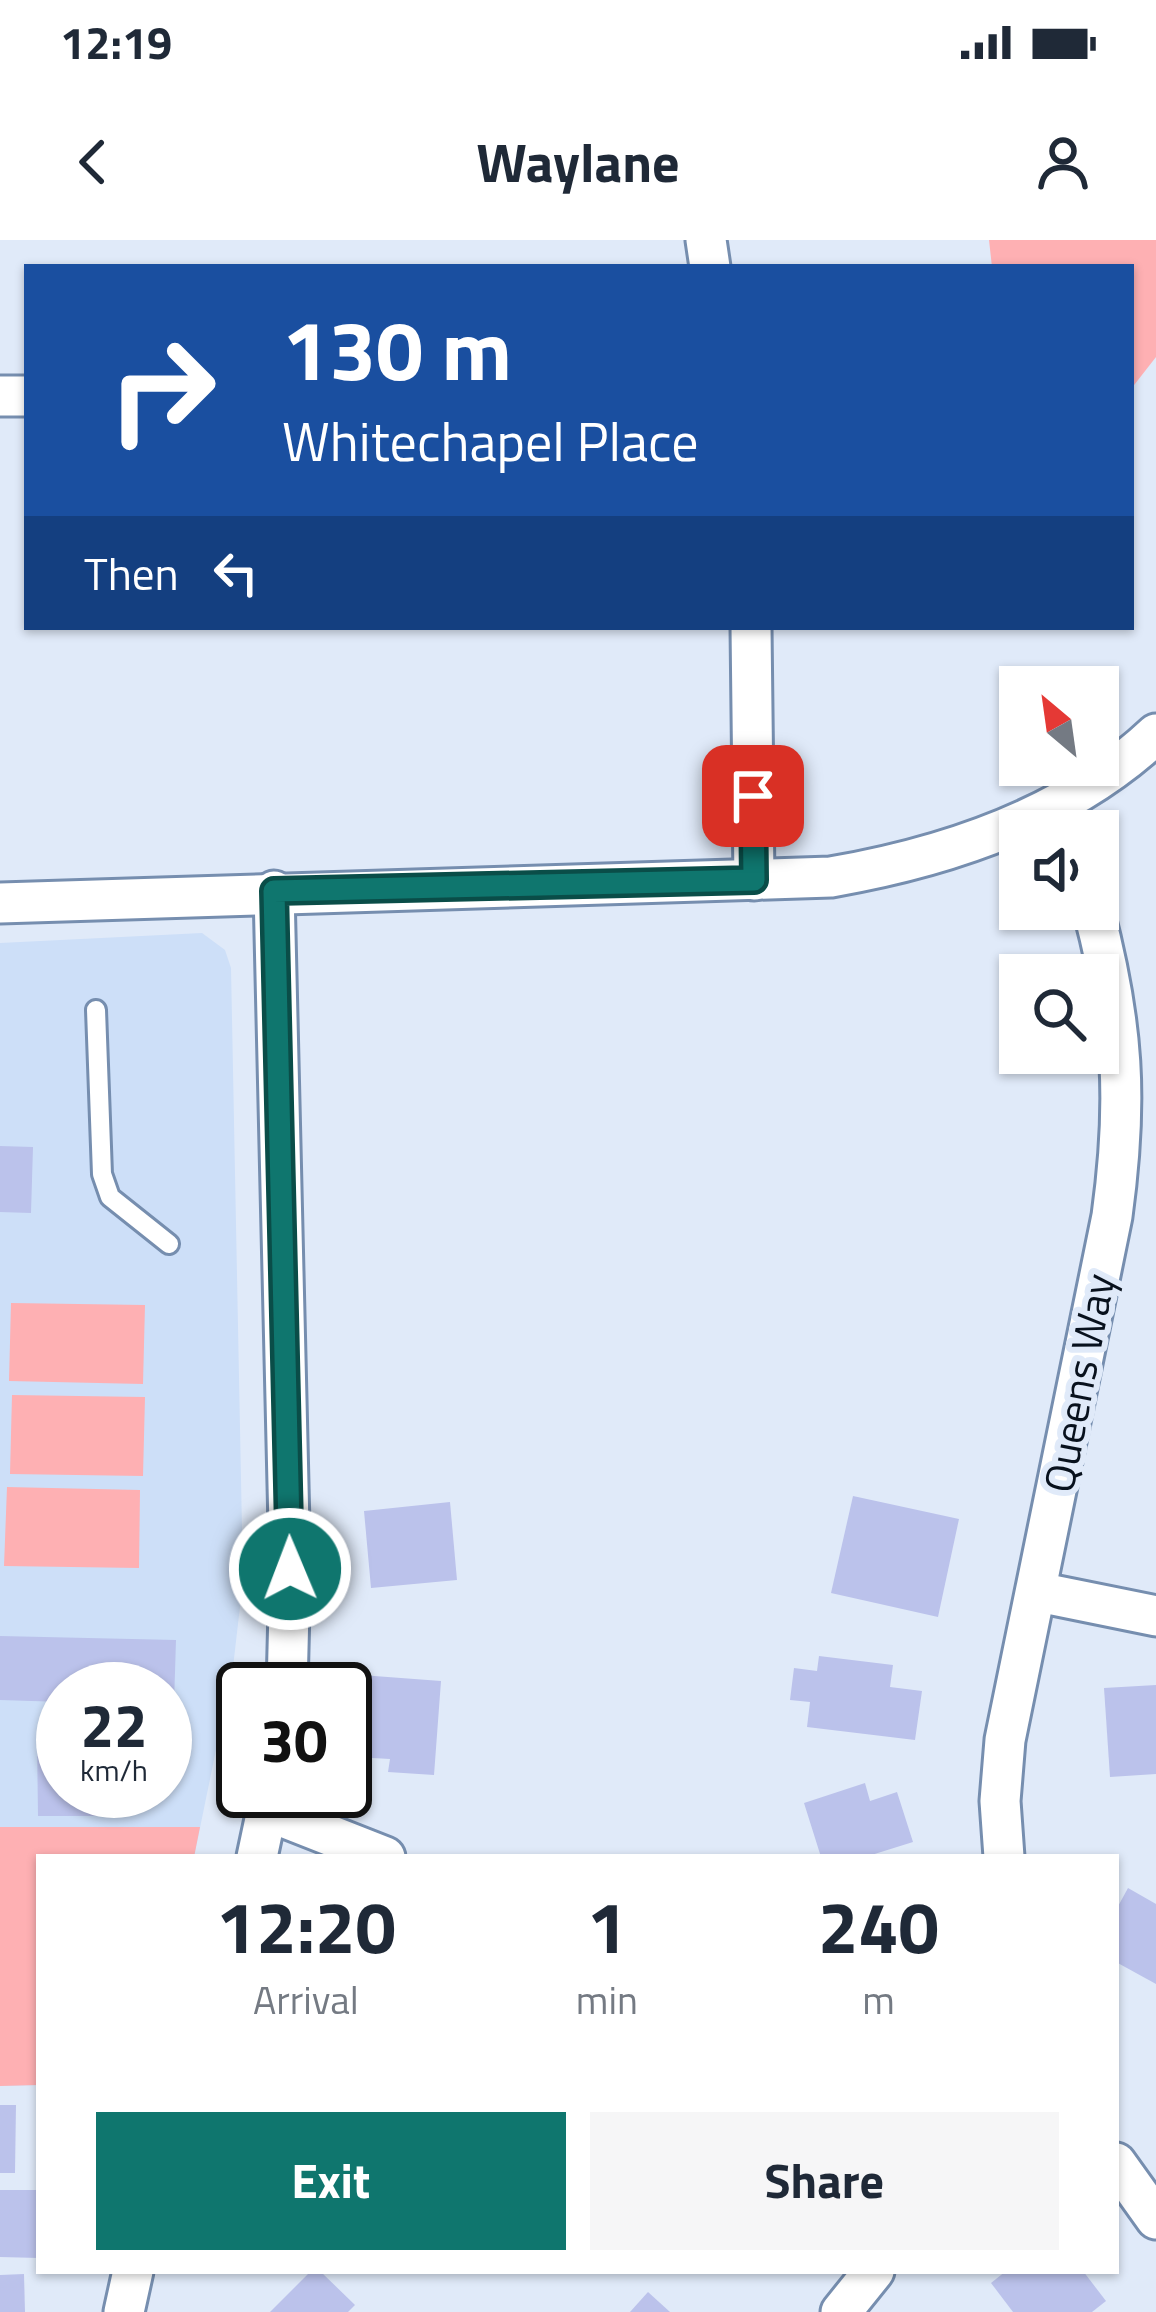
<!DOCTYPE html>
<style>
body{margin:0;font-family:"Titillium Web",sans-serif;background:#f6f6f7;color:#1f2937;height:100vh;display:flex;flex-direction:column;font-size:45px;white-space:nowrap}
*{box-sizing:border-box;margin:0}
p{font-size:39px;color:#747a83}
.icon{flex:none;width:66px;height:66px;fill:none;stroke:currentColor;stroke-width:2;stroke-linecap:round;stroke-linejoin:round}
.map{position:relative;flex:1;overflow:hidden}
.drawer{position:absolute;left:36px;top:1614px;width:1083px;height:420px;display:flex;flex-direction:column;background:#fff;border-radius:0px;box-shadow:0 3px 9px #0004}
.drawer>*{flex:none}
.guide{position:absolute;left:24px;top:24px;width:1110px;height:366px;border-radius:0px;box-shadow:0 3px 9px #0004;background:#1a4fa0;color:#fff;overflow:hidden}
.needle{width:78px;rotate:331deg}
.fabs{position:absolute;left:999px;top:426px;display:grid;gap:24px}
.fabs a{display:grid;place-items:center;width:120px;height:120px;border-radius:0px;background:#fff;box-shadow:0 3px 9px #0004;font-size:60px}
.speed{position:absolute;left:36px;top:1422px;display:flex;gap:24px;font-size:60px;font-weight:700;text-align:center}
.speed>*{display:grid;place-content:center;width:156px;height:156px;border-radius:50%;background:#fff;box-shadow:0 3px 9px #0004;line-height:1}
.speed small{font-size:30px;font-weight:400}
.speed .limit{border:6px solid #111;border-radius:18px;background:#fff;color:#111}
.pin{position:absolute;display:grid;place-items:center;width:102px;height:102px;color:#fff;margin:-51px;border-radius:24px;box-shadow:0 6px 18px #0006}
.me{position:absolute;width:132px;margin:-66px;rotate:359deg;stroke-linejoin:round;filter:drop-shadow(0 0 9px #0008)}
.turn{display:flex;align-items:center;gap:42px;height:252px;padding:0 60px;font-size:54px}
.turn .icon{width:156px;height:156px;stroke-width:2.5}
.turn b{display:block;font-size:84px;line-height:102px}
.then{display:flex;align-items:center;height:114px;padding:0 60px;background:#0003;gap:24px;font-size:45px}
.eta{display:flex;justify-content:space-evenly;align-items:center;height:204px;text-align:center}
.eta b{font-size:72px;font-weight:700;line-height:84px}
.cta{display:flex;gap:24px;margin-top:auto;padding:24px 60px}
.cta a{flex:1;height:138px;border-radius:0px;background:#0f766e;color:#fff;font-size:48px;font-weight:700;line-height:138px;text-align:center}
.cta a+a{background:#f6f6f7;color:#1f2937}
.status{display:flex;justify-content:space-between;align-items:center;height:84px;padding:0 60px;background:#fff;direction:ltr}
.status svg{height:33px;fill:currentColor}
header{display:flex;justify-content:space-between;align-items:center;height:156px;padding:0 60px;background:#fff;font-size:54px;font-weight:700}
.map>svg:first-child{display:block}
</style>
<div class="status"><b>12:19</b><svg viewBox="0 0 49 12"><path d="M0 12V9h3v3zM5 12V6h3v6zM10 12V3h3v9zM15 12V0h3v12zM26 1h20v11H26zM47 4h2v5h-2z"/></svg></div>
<header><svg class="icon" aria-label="back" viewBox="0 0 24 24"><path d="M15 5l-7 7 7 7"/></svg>Waylane<svg class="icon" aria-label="person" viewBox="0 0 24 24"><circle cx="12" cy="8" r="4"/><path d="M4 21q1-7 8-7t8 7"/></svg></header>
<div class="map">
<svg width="1156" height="2072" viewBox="0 0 1156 2072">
<rect width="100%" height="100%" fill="#e0eaf9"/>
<path fill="#cddff8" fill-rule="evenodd" d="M202,693l23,17 6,18 12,613 -10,86 -39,190h-155v228l-39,1v-1143zM63,1449h102v102h-102z"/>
<g fill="#feb0b3">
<polygon points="989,0 1156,0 1156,117 1131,149 1131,27 992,27"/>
<polygon points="11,1063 145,1065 143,1144 9,1141"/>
<polygon points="12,1155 145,1157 143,1236 10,1234"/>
<polygon points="7,1247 140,1250 139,1328 4,1326"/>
<polygon points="0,1587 200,1587 194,1617 39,1617 39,1845 0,1846"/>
</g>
<g fill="#bbc2eb">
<polygon points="0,906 33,907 31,973 0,972"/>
<polygon points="853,1256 959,1279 938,1377 831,1353"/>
<polygon points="450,1262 457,1340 371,1348 364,1271"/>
<polygon points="0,1396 176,1400 174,1464 165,1464 165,1449 63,1449 63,1462 0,1460"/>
<polygon points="819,1416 893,1425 890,1447 922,1451 915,1500 807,1487 810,1462 790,1460 794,1428 817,1431"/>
<polygon points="361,1435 441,1441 434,1535 388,1532 390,1519 355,1517"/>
<polygon points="1156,1445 1156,1534 1110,1537 1104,1448"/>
<polygon points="37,1500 63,1500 63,1551 114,1551 114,1576 38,1576"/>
<polygon points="865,1543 870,1561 897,1552 913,1602 865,1617 821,1617 804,1563"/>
<polygon points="1128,1648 1156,1664 1156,1744 1116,1722 1116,1670"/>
<polygon points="0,1865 16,1865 15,1933 0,1933"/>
<polygon points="0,1950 39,1950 39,2018 0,2017"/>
<polygon points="311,2031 320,2031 355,2065 348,2072 270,2072"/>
<polygon points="1006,2031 1083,2031 1106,2061 1092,2072 1013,2072 991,2043"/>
<polygon points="24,2034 25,2072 0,2072 0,2035"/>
<polygon points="648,2052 670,2072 630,2072"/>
</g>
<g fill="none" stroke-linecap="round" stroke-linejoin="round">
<g stroke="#768eaf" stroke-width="24">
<polyline id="service" points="96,770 102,934 110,957 169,1004"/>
</g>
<g stroke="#768eaf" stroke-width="45">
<g id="minor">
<polyline points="706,0 710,27"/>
<polyline points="0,156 27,156"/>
<polyline points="751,387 754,640"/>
<polyline points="274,651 290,1329 287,1449"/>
<path d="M0,663l831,-26c116,-20 237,-60 325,-143"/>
<polyline points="1038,1352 1156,1376"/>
<polyline points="268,1571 385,1617"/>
<polyline points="257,1617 271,1551"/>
<path d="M1004,1617l-4,-56 5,-61 107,-524c16,-116 11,-194 -19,-307"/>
<polyline points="1116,1923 1156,1979"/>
<polyline points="124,2072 133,2031"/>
<polyline points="841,2072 874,2031"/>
</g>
</g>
<use href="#service" stroke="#fff" stroke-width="18"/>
<use href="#minor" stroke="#fff" stroke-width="39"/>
</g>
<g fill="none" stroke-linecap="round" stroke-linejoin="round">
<g stroke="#0a4d48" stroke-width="30">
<polyline id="route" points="290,1329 274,651 754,640 753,556"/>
</g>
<use href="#route" stroke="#0f766e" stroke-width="21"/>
</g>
<g text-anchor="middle" stroke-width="12" stroke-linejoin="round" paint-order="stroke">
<g font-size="42" fill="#08111d" stroke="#e0eaf9">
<text transform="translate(1079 1143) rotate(-79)" y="15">Queens Way</text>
</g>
</g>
</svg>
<div class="fabs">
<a><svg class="needle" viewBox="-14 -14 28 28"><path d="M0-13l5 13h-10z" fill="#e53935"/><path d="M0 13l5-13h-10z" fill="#747a83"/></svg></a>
<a><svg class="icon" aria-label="sound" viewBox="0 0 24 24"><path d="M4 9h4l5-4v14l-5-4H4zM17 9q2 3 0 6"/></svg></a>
<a><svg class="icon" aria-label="search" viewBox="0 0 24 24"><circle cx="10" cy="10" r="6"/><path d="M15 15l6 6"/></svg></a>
</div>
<div class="speed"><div>22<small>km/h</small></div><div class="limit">30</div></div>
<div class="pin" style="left:753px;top:556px;background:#d93025"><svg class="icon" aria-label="arrive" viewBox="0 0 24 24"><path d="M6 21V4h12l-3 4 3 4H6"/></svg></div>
<svg class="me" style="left:290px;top:1329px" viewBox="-20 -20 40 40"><circle r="17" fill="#0f766e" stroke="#fff" stroke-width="3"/><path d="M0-11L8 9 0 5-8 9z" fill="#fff"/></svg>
<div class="guide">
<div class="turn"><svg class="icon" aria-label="right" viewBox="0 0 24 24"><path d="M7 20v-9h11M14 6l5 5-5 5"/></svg><div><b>130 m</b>Whitechapel Place</div></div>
<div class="then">Then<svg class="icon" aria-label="left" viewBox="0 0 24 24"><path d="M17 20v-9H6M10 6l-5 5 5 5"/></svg></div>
</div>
<section class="drawer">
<div class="eta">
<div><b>12:20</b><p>Arrival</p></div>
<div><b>1</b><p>min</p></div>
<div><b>240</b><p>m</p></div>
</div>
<div class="cta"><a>Exit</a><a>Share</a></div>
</section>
</div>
